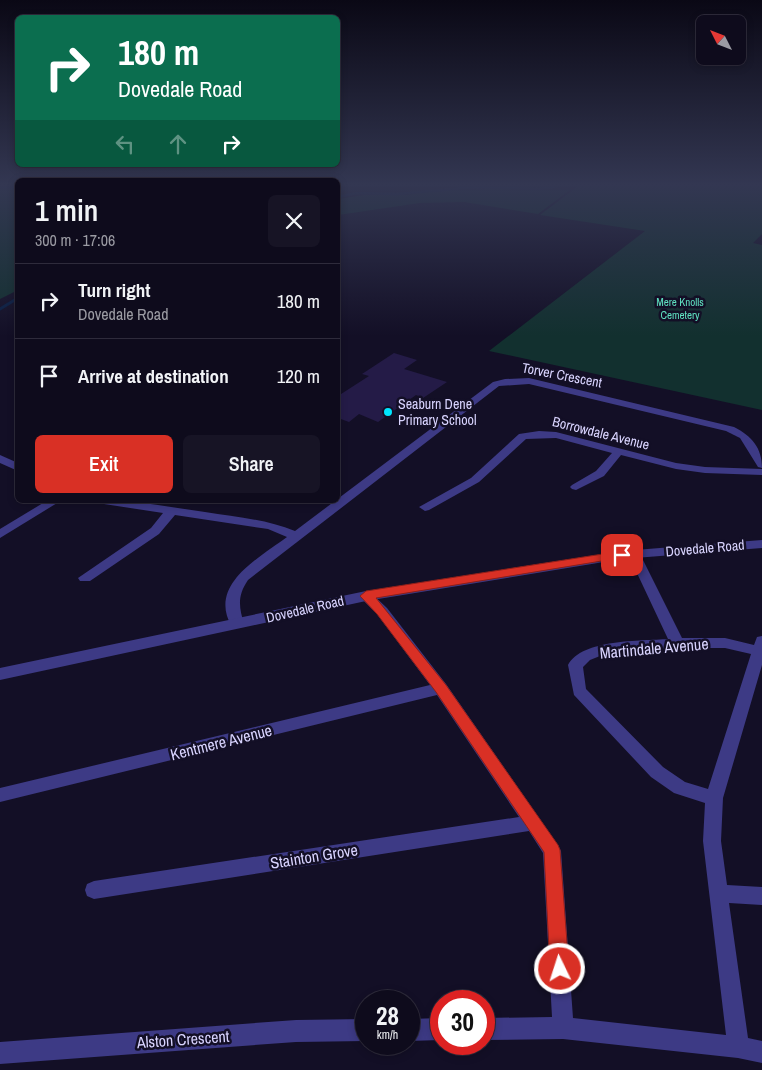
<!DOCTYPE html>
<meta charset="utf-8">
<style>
body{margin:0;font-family:"Archivo Narrow",sans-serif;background:#171425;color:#f1f3f6;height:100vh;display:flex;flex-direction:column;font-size:19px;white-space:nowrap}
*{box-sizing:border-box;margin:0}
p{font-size:16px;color:#9b9ba3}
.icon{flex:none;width:28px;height:28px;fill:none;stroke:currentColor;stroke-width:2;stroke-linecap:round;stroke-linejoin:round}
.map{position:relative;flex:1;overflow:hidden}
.drawer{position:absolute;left:15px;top:178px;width:325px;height:325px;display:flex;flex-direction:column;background:#0e0b1c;border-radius:8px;box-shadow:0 2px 8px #0003,0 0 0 1px #2e2b3b}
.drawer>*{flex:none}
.banner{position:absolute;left:15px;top:15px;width:325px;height:152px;border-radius:8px;box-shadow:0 2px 8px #0003,0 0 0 1px #2e2b3b;background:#0b6e4f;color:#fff;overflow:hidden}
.needle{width:32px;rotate:312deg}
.buttons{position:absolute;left:696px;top:15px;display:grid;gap:10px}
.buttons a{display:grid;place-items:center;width:50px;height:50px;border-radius:8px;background:#0e0b1c;box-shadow:0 2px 8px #0003,0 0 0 1px #2e2b3b;font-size:25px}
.speed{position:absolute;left:355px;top:990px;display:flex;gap:10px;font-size:25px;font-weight:700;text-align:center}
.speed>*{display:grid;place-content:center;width:65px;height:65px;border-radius:50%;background:#0e0b1c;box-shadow:0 2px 8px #0003,0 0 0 1px #2e2b3b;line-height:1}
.speed small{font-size:12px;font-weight:400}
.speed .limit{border:8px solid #d22;background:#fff;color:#111}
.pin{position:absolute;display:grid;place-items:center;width:42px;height:42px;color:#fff;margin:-21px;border-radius:10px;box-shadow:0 2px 8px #0006}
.me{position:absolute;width:55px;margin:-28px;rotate:356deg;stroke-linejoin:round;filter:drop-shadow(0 0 4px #0008)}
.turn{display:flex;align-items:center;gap:18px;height:105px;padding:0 20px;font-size:22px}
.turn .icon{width:65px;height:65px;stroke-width:2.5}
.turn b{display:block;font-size:35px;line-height:42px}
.lanes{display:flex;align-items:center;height:48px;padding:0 20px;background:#0003;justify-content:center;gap:25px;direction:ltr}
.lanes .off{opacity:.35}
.round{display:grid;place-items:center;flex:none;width:52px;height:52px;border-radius:8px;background:#171425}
.overview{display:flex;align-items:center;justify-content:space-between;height:85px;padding:0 20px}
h1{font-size:30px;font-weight:600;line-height:38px}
.cta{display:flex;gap:10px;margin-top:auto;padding:10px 20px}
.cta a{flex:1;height:58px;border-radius:8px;background:#d93025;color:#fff;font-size:20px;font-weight:600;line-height:58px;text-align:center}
.cta a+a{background:#171425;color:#f1f3f6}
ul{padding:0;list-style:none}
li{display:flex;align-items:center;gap:15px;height:75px;padding:0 20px;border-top:1px solid #2e2b3b}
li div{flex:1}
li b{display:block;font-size:19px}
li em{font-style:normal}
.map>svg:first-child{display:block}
</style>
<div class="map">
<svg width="762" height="1070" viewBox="0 0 762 1070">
<rect width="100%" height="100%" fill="#130f26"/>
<g fill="#12302f">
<polygon points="0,186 17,189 18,290 0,299"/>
<polygon points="578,186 762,186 762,234 753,243 762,245 762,410 489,351 645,231 540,215"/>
<polygon points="489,189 570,190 538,214 464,202 420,203 338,215 338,199 364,195 407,195 432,191"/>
</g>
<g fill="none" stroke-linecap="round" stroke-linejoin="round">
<g stroke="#0a1f44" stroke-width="2.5">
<polyline points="0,187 18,187"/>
<polyline points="338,197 357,193 397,194 477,187 539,189 559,186"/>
</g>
<polyline stroke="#0a1f44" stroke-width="3" points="0,309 18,298"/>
</g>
<polygon fill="#241b47" points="394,353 417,360 404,369 447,382 423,398 416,395 378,422 359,414 349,422 338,418 338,396 369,376 362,374"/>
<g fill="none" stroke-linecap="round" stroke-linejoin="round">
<g fill="#3d3a85" fill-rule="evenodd">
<path d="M529,378l205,49c18,9 28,21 28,41l-4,-1 -18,-29 -14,-7 -197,-47 -30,2 -251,194c-11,16 -9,27 -4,44l-2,3h-10c-25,-42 27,-69 55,-90l-19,-8 -93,-14 -16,19 -69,47h-10l-2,-3 73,-50 12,-15 -59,-9 -6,-4c36,0 71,7 107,12 30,5 61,7 90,19l198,-149 12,-3z"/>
<polygon points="539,431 556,432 676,463 705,467 762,469 762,475 705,473 676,469 621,455 604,476 576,490 572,489 570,487 572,485 596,471 612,453 556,438 526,439 479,482 429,510 425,511 419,507 471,478 519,434"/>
<polygon points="0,455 18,463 18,471 0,463"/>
<polygon points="48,500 62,500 0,538 0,529"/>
<path d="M634,550l6,4 42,84h43l29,7 3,-8 5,-1v29l-39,133 -2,43 6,44 35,2v18l-33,-2 19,135 14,3v22l-24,-5 -175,-19 -79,1v-22l68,-1 -9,-164 -14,-22 -435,68 -7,-3 -2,-6 2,-6 7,-3 425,-64 -82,-122 -437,107v-14l430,-103 -53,-71 -18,-18 2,-3h10l16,15 59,76 112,161 3,6 12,167 153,17 -23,-194 2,-38 -31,-10 -23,-16 -77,-82 -6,-30c14,-26 73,-24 100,-26l-40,-85zM677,648h48l26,6 -43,135 -23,-7 -22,-15 -77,-78 -3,-22 7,-7 10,-4z"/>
<polygon points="441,1018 441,1040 409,1041 409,1019"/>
<polygon points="366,1019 366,1041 296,1042 0,1064 0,1042 296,1020"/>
</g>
<polygon fill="#3d3a85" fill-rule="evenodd" points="762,540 762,548 622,559 366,601 0,680 0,668 366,591 622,551"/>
</g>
<linearGradient id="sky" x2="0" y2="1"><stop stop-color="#0a0815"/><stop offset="0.55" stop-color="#333752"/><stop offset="1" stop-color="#333752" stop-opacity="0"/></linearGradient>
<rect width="762" height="336" fill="url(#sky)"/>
<polygon fill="#d93025" stroke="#8d1f18" points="622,551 628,555 626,557 376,598 446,685 558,845 560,850 569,969 566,975 560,978 553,975 550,969 544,852 436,692 377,614 360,596 366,591"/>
<circle fill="#00e5ff" stroke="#130f26" stroke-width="2" cx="388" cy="412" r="5"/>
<g text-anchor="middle" stroke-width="5" stroke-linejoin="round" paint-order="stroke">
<g font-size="11" fill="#5fe0c0" stroke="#130f26">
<text x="680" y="306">Mere Knolls<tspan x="680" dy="13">Cemetery</tspan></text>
</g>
<g font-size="14" fill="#d9d4ff" stroke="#130f26">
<text transform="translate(562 375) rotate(11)" y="5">Torver Crescent</text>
<text transform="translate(601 433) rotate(14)" y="5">Borrowdale Avenue</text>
<text transform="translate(705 548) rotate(-5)" y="5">Dovedale Road</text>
<text transform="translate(305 609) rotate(-13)" y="5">Dovedale Road</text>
</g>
<g font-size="14" fill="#d9d4ff" stroke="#130f26" text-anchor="start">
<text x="398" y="409">Seaburn Dene<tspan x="398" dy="16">Primary School</tspan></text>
</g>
<g font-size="16" fill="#d9d4ff" stroke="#130f26">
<text transform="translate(654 648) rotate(-5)" y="6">Martindale Avenue</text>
<text transform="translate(221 742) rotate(-14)" y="6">Kentmere Avenue</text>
<text transform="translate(314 856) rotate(-9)" y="6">Stainton Grove</text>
<text transform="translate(183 1039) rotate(-4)" y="6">Alston Crescent</text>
</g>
</g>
</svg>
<div class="buttons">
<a><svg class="needle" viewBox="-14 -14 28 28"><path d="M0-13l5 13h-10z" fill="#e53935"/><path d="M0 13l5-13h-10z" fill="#9b9ba3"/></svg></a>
</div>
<div class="speed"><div>28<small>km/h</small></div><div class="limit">30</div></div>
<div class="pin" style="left:622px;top:555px;background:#d93025"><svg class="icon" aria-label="arrive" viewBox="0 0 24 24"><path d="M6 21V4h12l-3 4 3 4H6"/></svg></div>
<svg class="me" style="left:560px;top:969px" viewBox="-20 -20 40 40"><circle r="17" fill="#d93025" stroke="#fff" stroke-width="3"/><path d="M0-11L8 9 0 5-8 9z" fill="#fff"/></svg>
<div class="banner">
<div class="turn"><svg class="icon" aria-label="right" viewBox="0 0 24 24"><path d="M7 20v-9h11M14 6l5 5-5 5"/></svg><div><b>180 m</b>Dovedale Road</div></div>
<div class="lanes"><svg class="icon off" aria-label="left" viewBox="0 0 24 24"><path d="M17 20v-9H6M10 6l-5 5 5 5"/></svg><svg class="icon off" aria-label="ahead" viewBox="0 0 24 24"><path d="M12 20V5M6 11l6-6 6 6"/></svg><svg class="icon" aria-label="right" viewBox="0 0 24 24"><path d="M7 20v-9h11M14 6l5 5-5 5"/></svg></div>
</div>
<section class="drawer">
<div class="overview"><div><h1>1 min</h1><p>300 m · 17:06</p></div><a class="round"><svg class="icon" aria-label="close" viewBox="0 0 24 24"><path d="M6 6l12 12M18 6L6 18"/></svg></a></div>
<ul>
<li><svg class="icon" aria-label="right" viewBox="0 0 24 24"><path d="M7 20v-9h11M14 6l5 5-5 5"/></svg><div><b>Turn right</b><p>Dovedale Road</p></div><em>180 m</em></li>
<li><svg class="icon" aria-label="arrive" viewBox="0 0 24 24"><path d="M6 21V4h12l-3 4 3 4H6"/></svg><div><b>Arrive at destination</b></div><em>120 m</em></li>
</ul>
<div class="cta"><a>Exit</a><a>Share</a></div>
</section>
</div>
